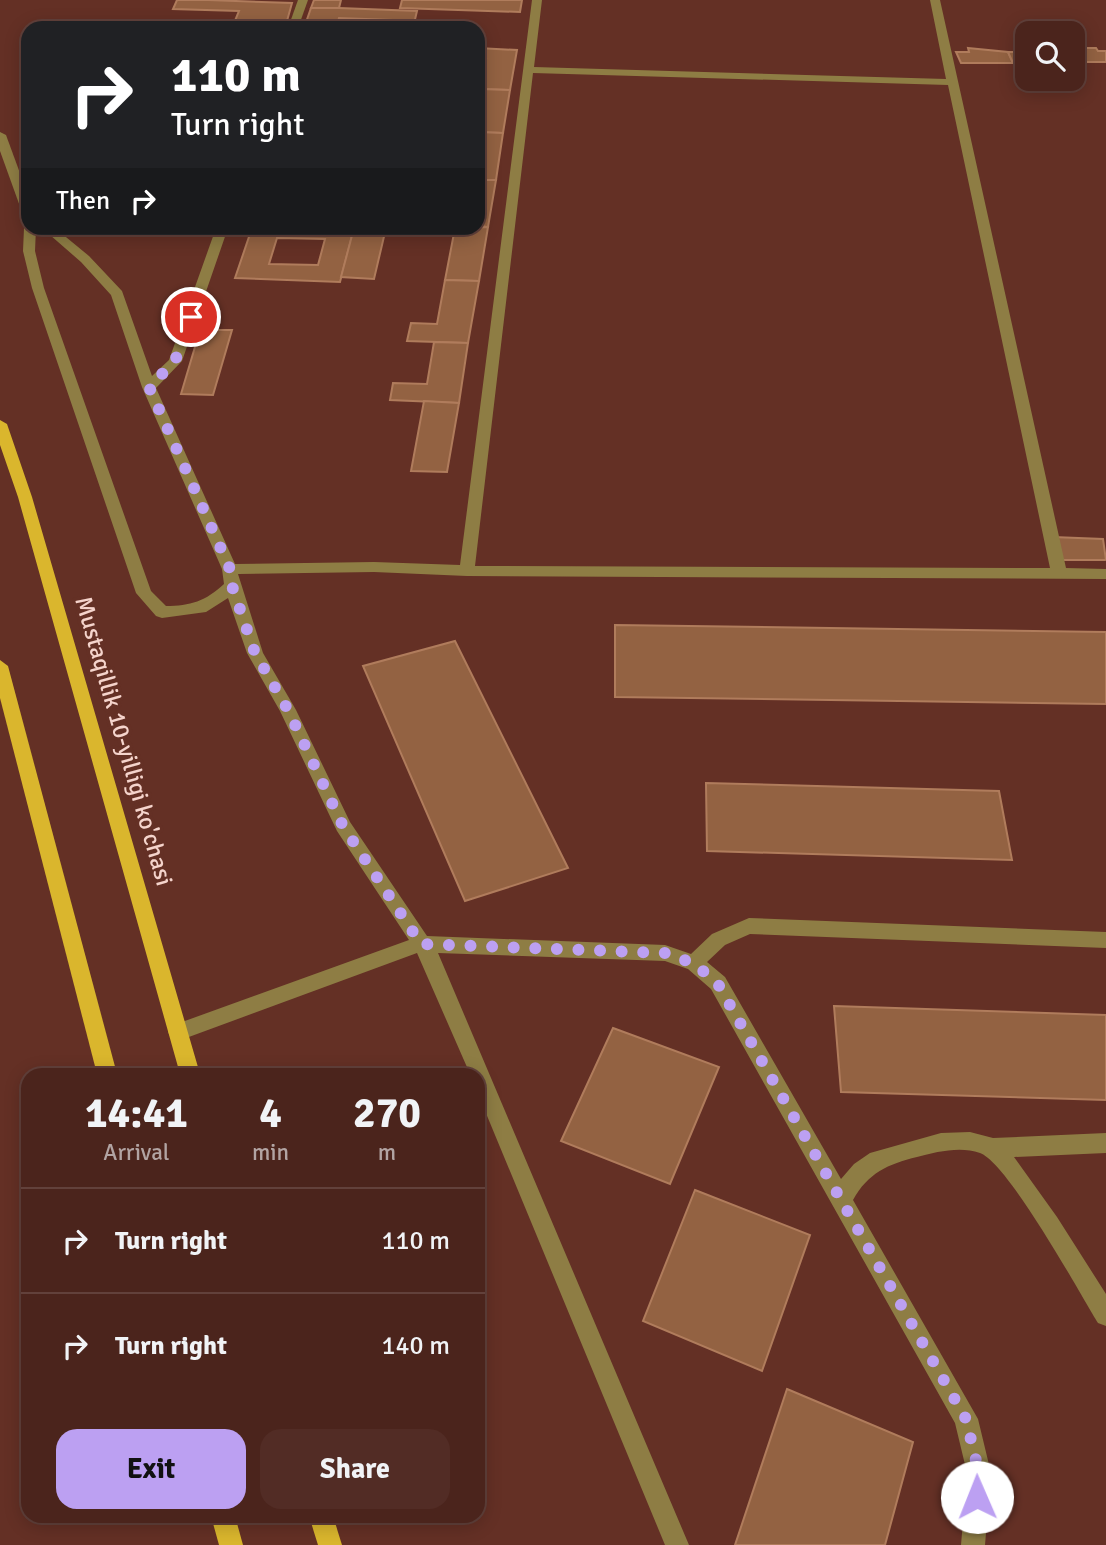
<!DOCTYPE html>
<style>
body{margin:0;font-family:Signika,sans-serif;background:#522c25;color:#f1f3f6;height:100vh;display:flex;flex-direction:column;font-size:26px;white-space:nowrap}
*{box-sizing:border-box;margin:0}
p{font-size:23px;color:#b2a4a3}
.icon{flex:none;width:38px;height:38px;fill:none;stroke:currentColor;stroke-width:2;stroke-linecap:round;stroke-linejoin:round}
.map{position:relative;flex:1;overflow:hidden}
.drawer{position:absolute;left:21px;top:1068px;width:464px;height:455px;display:flex;flex-direction:column;background:#4b241c;border-radius:21px;box-shadow:0 4px 18px #0003,0 0 0 2px #62413b}
.drawer>*{flex:none}
.hud{position:absolute;left:21px;top:21px;width:464px;height:214px;border-radius:21px;box-shadow:0 4px 18px #0003,0 0 0 2px #62413b;background:#202124;color:#fff;overflow:hidden}
.tools{position:absolute;left:1015px;top:21px;display:grid;gap:14px}
.tools a{display:grid;place-items:center;width:70px;height:70px;border-radius:14px;background:#4b241c;box-shadow:0 4px 18px #0003,0 0 0 2px #62413b;font-size:35px}
.pin{position:absolute;display:grid;place-items:center;width:60px;height:60px;color:#fff;margin:-30px;border:4px solid #fff;border-radius:50%;box-shadow:0 2px 7px #0007}
.me{position:absolute;width:77px;margin:-38px;rotate:359deg;stroke-linejoin:round;filter:drop-shadow(0 0 5px #0008)}
.turn{display:flex;align-items:center;gap:24px;height:147px;padding:0 35px;font-size:32px}
.turn .icon{width:91px;height:91px;stroke-width:2.5}
.turn b{display:block;font-size:49px;line-height:60px}
.then{display:flex;align-items:center;height:66px;padding:0 35px;background:#0003;gap:14px;font-size:26px}
.eta{display:flex;justify-content:space-evenly;align-items:center;height:119px;text-align:center}
.eta b{font-size:42px;font-weight:800;line-height:49px}
.primary-button{display:flex;gap:14px;margin-top:auto;padding:14px 35px}
.primary-button a{flex:1;height:80px;border-radius:21px;background:#bca0f2;color:#111;font-size:28px;font-weight:800;line-height:80px;text-align:center}
.primary-button a+a{background:#522c25;color:#f1f3f6}
ul{padding:0;list-style:none}
li{display:flex;align-items:center;gap:21px;height:105px;padding:0 35px;border-top:2px solid #62413b}
li div{flex:1}
li b{display:block;font-size:26px}
li em{font-style:normal}
.map>svg:first-child{display:block}
</style>
<div class="map">
<svg width="1106" height="1545" viewBox="0 0 1106 1545">
<rect width="100%" height="100%" fill="#643025"/>
<g fill="#936242" stroke="#b07c5c" stroke-width="2" fill-rule="evenodd">
<polygon points="177,0 208,0 292,3 285,28 232,28 239,11 173,9"/>
<polygon points="314,0 341,0 339,8 311,8"/>
<polygon points="402,0 522,0 520,12 400,8"/>
<polygon points="311,8 339,8 417,11 413,28 389,28 392,20 339,18 336,28 304,28"/>
<polygon points="478,48 517,50 510,90 480,89 486,59 478,59"/>
<polygon points="968,48 1008,52 1013,63 961,63 956,52 969,52"/>
<polygon points="1019,48 1027,48 1027,63 1013,63 1008,52 1021,52"/>
<polygon points="1073,48 1096,48 1098,51 1106,51 1106,62 1073,62"/>
<polygon points="480,89 510,90 503,133 478,132"/>
<polygon points="478,132 503,133 496,180 478,180"/>
<polygon points="478,180 496,180 488,227 478,226"/>
<polygon points="488,227 479,281 445,280 455,228"/>
<path d="M252,228h102l-14,54 -105,-4zM277,238l48,1 -7,26 -49,-1z"/>
<polygon points="354,228 386,228 374,279 341,277"/>
<polygon points="445,280 479,281 468,343 407,341 411,323 437,324"/>
<polygon points="200,330 232,330 213,395 181,394"/>
<polygon points="434,342 468,343 459,403 390,400 393,383 427,384"/>
<polygon points="424,401 459,403 447,472 411,471"/>
<polygon points="1053,537 1103,539 1106,560 1059,560"/>
<polygon points="615,625 1106,632 1106,704 615,697"/>
<polygon points="455,641 568,868 465,901 363,666"/>
<polygon points="706,783 999,791 1012,860 707,851"/>
<polygon points="834,1006 1106,1015 1106,1100 841,1092"/>
<polygon points="613,1028 719,1067 670,1184 561,1141"/>
<polygon points="695,1190 810,1235 762,1371 643,1321"/>
<polygon points="787,1389 913,1442 885,1545 735,1545"/>
</g>
<g fill="none" stroke-linecap="round" stroke-linejoin="round">
<g fill="#8e7d44" fill-rule="evenodd">
<polygon points="298,0 308,0 298,28 288,28"/>
<path d="M532,0h10l-8,67 412,12 -16,-79h10l126,568 40,1v10l-639,-3 -93,-4 -136,2 25,79 33,57 54,112 77,114 238,9 26,9 21,-20 37,-16 357,14v16l-356,-14 -25,11 -18,17 18,15 116,202 13,-15 16,-11 71,-20 29,-1 23,6 113,-5v20l-92,4 43,60 49,77v32l-8,-3c-19,-31 -90,-160 -118,-170 -20,-7 -44,-1 -63,4 -29,7 -49,16 -64,43l125,219 13,54 -6,72h-24l6,-72 -12,-50 -244,-434 -23,-20 -23,-8 -227,-8 251,592h-24l-187,-451v-20h-8l-53,-121 -239,88 -7,-3 -3,-6 3,-6 238,-86 -72,-109 -57,-120 -33,-58 -19,-55 -22,14 -44,6 -6,-2 -20,-23 -104,-305 -9,-37 1,-23 4,-3v3h8l-1,23 9,37 107,303 15,15c24,0 40,-5 58,-22l-2,-15 -80,-182 -31,-92 -30,-33 -39,-34h13l34,28 33,35 30,85 17,-16 47,-132h12l-46,133 -26,27 79,176 139,-2 86,3zM533,73l415,12 102,483 -575,-2z"/>
<polygon points="0,132 6,135 28,195 28,216 22,212 0,151"/>
</g>
<g fill="#dab62d" fill-rule="evenodd">
<polygon points="0,420 7,424 32,497 200,1074 180,1074 18,497 0,445"/>
<polygon points="0,660 8,666 117,1074 97,1074 0,698"/>
<polygon points="211,1516 235,1516 243,1545 219,1545"/>
<polygon points="309,1516 333,1516 342,1545 318,1545"/>
</g>
</g>
<g fill="none" stroke-linecap="round" stroke-linejoin="round">
<polyline stroke="#bca0f2" stroke-width="12" stroke-dasharray="0 21.6" points="191,317 175,361 149,387 230,569 232,586 255,653 288,710 343,826 421,944 665,953 695,964 718,984 966,1419 979,1473 977,1497"/>
</g>
<g text-anchor="middle" stroke-width="7" stroke-linejoin="round" paint-order="stroke">
<g font-size="24" fill="#f5d4cc" stroke="#643025">
<text transform="translate(124 741) rotate(74)" y="8">Mustaqillik 10-yilligi ko'chasi</text>
</g>
</g>
</svg>
<div class="tools">
<a><svg class="icon" aria-label="search" viewBox="0 0 24 24"><circle cx="10" cy="10" r="6"/><path d="M15 15l6 6"/></svg></a>
</div>
<div class="pin" style="left:191px;top:317px;background:#d93025"><svg class="icon" aria-label="arrive" viewBox="0 0 24 24"><path d="M6 21V4h12l-3 4 3 4H6"/></svg></div>
<svg class="me" style="left:977px;top:1497px" viewBox="-20 -20 40 40"><circle r="19" fill="#fff"/><path d="M0-13L10 11 0 6-10 11z" fill="#bca0f2"/></svg>
<div class="hud">
<div class="turn"><svg class="icon" aria-label="right" viewBox="0 0 24 24"><path d="M7 20v-9h11M14 6l5 5-5 5"/></svg><div><b>110 m</b>Turn right</div></div>
<div class="then">Then<svg class="icon" aria-label="right" viewBox="0 0 24 24"><path d="M7 20v-9h11M14 6l5 5-5 5"/></svg></div>
</div>
<section class="drawer">
<div class="eta">
<div><b>14:41</b><p>Arrival</p></div>
<div><b>4</b><p>min</p></div>
<div><b>270</b><p>m</p></div>
</div>
<ul>
<li><svg class="icon" aria-label="right" viewBox="0 0 24 24"><path d="M7 20v-9h11M14 6l5 5-5 5"/></svg><div><b>Turn right</b></div><em>110 m</em></li>
<li><svg class="icon" aria-label="right" viewBox="0 0 24 24"><path d="M7 20v-9h11M14 6l5 5-5 5"/></svg><div><b>Turn right</b></div><em>140 m</em></li>
</ul>
<div class="primary-button"><a>Exit</a><a>Share</a></div>
</section>
</div>
